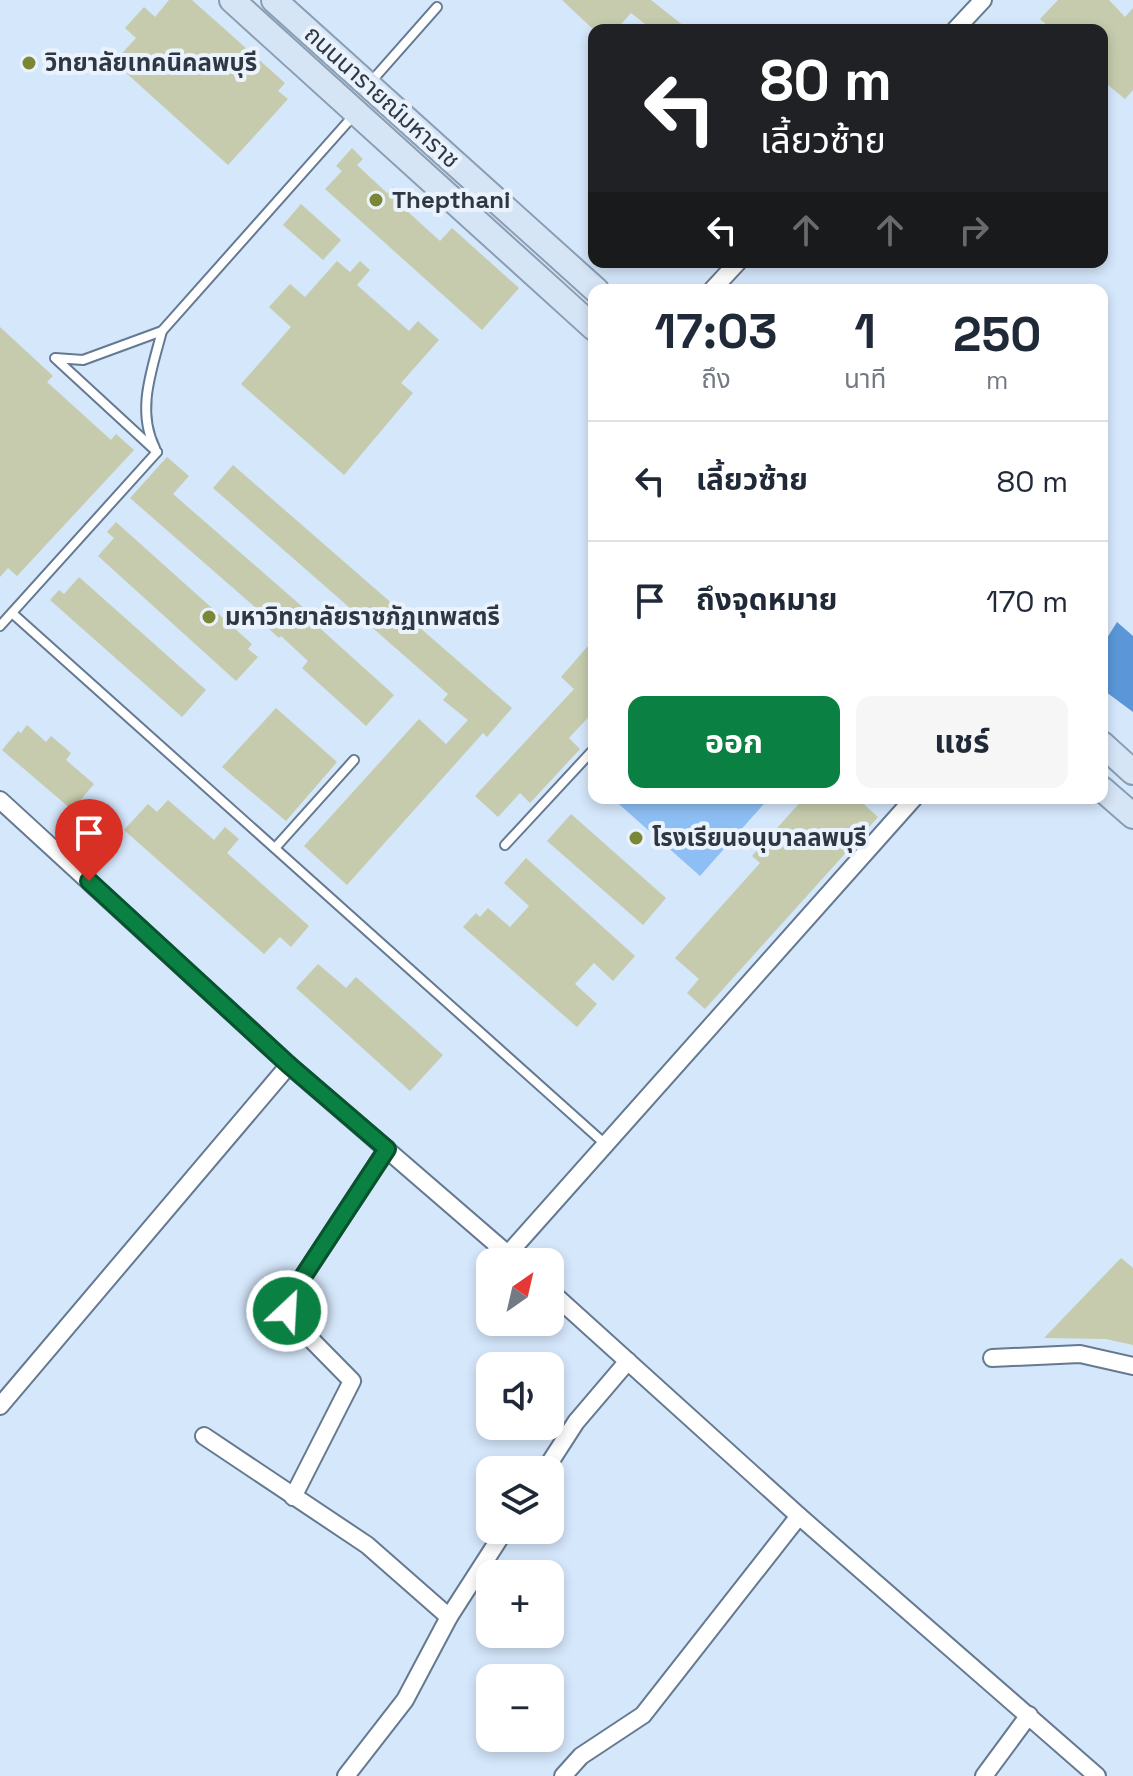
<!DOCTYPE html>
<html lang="th">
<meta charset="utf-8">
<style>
body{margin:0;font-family:"Space Grotesk","Noto Sans Thai",sans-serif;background:#f6f6f7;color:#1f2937;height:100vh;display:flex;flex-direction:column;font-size:30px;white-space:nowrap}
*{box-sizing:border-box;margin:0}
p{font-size:26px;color:#747a83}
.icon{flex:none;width:44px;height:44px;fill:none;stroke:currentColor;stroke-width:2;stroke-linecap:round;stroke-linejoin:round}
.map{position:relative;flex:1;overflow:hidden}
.panel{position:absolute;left:588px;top:284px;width:520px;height:520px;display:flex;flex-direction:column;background:#fff;border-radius:16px;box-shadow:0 4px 12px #0003}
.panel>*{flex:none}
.banner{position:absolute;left:588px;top:24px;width:520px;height:244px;border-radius:16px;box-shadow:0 4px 12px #0003;background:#202124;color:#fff;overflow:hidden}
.needle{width:52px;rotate:34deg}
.controls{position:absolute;left:476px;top:1248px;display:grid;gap:16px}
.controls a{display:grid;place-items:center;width:88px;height:88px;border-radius:16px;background:#fff;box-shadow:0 4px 12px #0003;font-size:40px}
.pin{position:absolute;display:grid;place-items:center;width:68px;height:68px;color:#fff;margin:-82px -34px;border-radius:50% 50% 50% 0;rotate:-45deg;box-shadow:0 0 8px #0007}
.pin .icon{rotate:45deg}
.me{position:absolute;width:88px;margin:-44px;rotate:25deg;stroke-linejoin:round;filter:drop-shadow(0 0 6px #0008)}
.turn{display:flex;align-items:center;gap:28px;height:168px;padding:0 40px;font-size:36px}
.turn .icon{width:104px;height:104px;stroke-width:2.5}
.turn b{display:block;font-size:56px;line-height:68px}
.lanes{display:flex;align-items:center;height:76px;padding:0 40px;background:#0003;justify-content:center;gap:40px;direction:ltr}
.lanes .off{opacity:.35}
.eta{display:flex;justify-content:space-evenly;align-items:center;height:136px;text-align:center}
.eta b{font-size:48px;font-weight:700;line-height:56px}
.button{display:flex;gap:16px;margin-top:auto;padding:16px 40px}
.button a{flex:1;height:92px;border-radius:16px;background:#0b8043;color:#fff;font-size:32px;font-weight:700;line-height:92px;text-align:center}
.button a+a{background:#f6f6f7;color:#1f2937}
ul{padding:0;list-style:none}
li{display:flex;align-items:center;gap:24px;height:120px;padding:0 40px;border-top:2px solid #e0e1e3}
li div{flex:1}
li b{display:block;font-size:30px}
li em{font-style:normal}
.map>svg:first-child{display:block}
</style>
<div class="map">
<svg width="1133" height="1776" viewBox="0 0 1133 1776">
<rect width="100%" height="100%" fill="#d5e7fb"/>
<polygon fill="#8ebff4" points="612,798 769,798 700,876"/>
<polygon fill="#5b97d8" points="1117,622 1133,636 1133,712 1102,689 1102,646"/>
<g fill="#c5cbac">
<polygon points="169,0 192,0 285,83 278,91 288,99 228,165 114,62 136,38 125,28 144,7 155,17"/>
<polygon points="562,0 651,0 689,30 653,30 631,13 616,30 594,30"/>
<polygon points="1058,0 1109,0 1125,17 1133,8 1133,90 1125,99 1102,80 1102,30 1053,30 1040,19"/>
<polygon points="352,148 363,159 357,165 387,193 393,187 412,203 406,210 440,241 452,228 519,288 482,330 325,189 342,171 336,166"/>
<polygon points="301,204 341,240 323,260 283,225"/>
<polygon points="337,261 350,272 360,261 370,270 357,285 409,331 418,321 439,340 401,383 413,393 344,475 241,384 291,327 269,307 290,284 305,297"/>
<polygon points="0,327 53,376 47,382 111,440 116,434 134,450 17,576 8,568 0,577"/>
<polygon points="167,457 189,476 173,494 305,609 302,612 394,695 366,726 302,668 308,661 281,636 279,638 259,620 264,615 130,498"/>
<polygon points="233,465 512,708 487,737 483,733 347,885 304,846 419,719 446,744 468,720 443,700 448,694 213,488"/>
<polygon points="116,522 252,644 248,649 258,657 236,681 98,556 114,538 107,532"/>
<polygon points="79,577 206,690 182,717 50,600 59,590 64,594"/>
<polygon points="594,639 594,711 569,738 580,749 530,803 520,793 498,817 475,796 574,689 561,677"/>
<polygon points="276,708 337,762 286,821 222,767"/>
<polygon points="27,725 46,742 51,736 71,753 66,760 94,784 72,810 2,750 18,731 21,733"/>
<polygon points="804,798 857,798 878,817 705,1009 687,993 699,979 675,958 760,863 752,856"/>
<polygon points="168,800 214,840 225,827 239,839 227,853 309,926 291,947 280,937 264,954 124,830 148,804 157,812"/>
<polygon points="571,814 666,898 643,925 547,841"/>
<polygon points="526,858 635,956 613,981 594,963 575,984 597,1004 577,1027 463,927 476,913 480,917 488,908 510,927 529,906 504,883"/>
<polygon points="318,964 346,988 356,977 443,1055 410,1091 296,988"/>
<polygon points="1121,1258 1133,1268 1133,1345 1106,1339 1044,1338"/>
</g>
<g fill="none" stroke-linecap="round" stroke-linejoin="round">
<g stroke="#657990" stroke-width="12">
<g id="service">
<polyline points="369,84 437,7"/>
<path d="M155,448c-19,-38 -3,-78 7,-117"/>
<polyline points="157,452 55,358 83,360 162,331 354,115"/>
<polyline points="12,613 604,1143"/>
<polyline points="0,626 157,452"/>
<polyline points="505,845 594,749"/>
<polyline points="275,848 354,760"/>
</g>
</g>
<g stroke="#657990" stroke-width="20">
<g id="minor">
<polyline points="955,30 983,0"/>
<polyline points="712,290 738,262"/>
<polyline points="0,800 289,1065 517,1262"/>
<polyline points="508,1254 914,798"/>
<polyline points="550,1291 799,1516 1097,1776"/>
<polyline points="992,1358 1080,1354 1133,1366"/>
<polyline points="0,1406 289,1065"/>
<polyline points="204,1436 367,1545 449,1617"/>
<polyline points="545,1470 576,1422 628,1361"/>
<polyline points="293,1497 352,1381 294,1322 287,1311 289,1298 387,1149"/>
<polyline points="346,1776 405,1700 449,1617 505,1530"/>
<polyline points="563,1776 581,1756 643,1715 799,1516"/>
<polyline points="984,1776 1029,1715"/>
</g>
</g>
<g stroke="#899db3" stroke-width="28">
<g id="primary">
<polyline points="232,0 594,328"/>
<polyline points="274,0 596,290"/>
<polyline points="1102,744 1133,772"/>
<polyline points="1102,789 1133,816"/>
</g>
</g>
<use href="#service" stroke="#fff" stroke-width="8"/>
<use href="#minor" stroke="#fff" stroke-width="16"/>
<use href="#primary" stroke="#d5e5f6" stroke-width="24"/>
</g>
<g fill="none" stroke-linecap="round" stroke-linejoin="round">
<g stroke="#07532c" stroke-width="20">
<polyline id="route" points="89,881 289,1065 387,1149 289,1298 287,1311"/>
</g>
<use href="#route" stroke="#0b8043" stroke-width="14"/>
</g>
<g fill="#7a8735" stroke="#eaf3fd" stroke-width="3">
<circle cx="29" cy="63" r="8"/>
<circle cx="376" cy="200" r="8"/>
<circle cx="209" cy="617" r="8"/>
<circle cx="636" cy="838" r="8"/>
</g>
<g text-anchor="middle" stroke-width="8" stroke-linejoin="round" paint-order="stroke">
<g font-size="24" font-weight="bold" fill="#2f3842" stroke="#eaf3fd" text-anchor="start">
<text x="45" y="71">วิทยาลัยเทคนิคลพบุรี</text>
<text x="392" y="208">Thepthani</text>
<text x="225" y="625">มหาวิทยาลัยราชภัฏเทพสตรี</text>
<text x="652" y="846">โรงเรียนอนุบาลลพบุรี</text>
</g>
<g font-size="24" fill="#2f3842" stroke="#eaf3fd">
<text transform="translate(382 97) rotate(42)" y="8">ถนนนารายณ์มหาราช</text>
</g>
</g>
</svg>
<div class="controls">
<a><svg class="needle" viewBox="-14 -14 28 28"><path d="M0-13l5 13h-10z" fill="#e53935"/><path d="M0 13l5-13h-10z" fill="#747a83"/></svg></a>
<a><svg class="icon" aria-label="sound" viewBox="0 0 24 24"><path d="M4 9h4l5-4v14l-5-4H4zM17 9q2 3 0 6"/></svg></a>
<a><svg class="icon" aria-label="layers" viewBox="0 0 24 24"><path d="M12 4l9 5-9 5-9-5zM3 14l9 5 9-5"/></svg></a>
<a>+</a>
<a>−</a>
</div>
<div class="pin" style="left:89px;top:881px;background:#d93025"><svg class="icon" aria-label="arrive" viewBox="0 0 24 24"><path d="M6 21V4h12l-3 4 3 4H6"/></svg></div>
<svg class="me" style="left:287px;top:1311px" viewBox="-20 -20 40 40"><circle r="17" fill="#0b8043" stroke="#fff" stroke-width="3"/><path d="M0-11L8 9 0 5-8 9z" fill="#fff"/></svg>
<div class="banner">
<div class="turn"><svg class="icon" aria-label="left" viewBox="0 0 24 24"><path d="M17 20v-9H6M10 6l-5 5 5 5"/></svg><div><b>80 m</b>เลี้ยวซ้าย</div></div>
<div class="lanes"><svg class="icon" aria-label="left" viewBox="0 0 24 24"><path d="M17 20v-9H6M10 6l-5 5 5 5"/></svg><svg class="icon off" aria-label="ahead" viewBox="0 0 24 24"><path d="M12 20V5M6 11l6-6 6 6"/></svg><svg class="icon off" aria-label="ahead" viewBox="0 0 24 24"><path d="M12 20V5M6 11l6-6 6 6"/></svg><svg class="icon off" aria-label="right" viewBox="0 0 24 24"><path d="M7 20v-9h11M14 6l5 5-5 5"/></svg></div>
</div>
<section class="panel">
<div class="eta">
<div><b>17:03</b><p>ถึง</p></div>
<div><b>1</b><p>นาที</p></div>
<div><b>250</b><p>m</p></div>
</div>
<ul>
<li><svg class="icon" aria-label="left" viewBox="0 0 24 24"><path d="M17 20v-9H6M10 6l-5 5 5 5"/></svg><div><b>เลี้ยวซ้าย</b></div><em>80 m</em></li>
<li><svg class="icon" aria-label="arrive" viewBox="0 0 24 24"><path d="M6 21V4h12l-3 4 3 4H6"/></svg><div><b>ถึงจุดหมาย</b></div><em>170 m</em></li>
</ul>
<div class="button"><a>ออก</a><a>แชร์</a></div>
</section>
</div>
